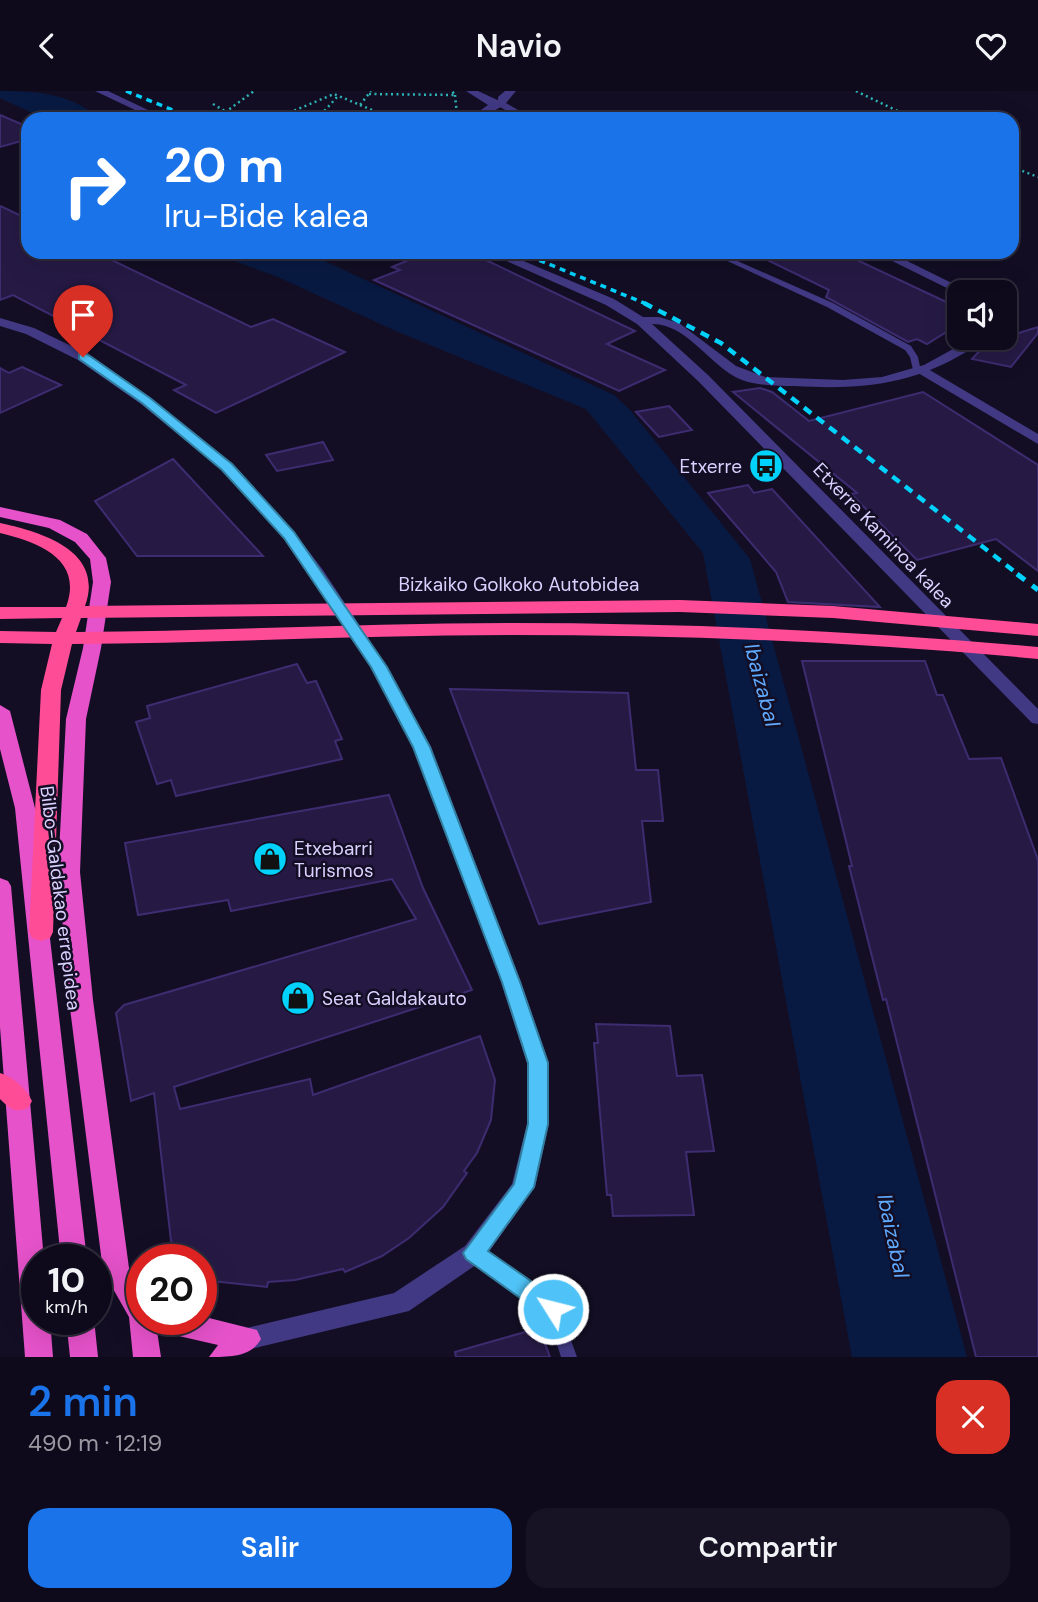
<!DOCTYPE html>
<html lang="es">
<meta charset="utf-8">
<style>
body{margin:0;font-family:"DM Sans",sans-serif;background:#171324;color:#f1f3f6;height:100vh;display:flex;flex-direction:column;font-size:26px;white-space:nowrap}
*{box-sizing:border-box;margin:0}
p{font-size:23px;color:#9b9aa3}
.icon{flex:none;width:38px;height:38px;fill:none;stroke:currentColor;stroke-width:2;stroke-linecap:round;stroke-linejoin:round}
.map{position:relative;height:1266px;overflow:hidden}
.panel{display:flex;flex-direction:column;background:#0e0a1b;flex:1}
.panel>*{flex:none}
.top-card{position:absolute;left:21px;top:21px;width:998px;height:147px;border-radius:21px;box-shadow:0 7px 28px #0002,0 0 0 2px #2e2b3a;background:#1a73e8;color:#fff;overflow:hidden}
.tools{position:absolute;left:947px;top:189px;display:grid;gap:14px}
.tools a{display:grid;place-items:center;width:70px;height:70px;border-radius:14px;background:#0e0a1b;box-shadow:0 7px 28px #0002,0 0 0 2px #2e2b3a;font-size:35px}
.speed{position:absolute;left:21px;top:1153px;display:flex;gap:14px;font-size:35px;font-weight:700;text-align:center}
.speed>*{display:grid;place-content:center;width:91px;height:91px;border-radius:50%;background:#0e0a1b;box-shadow:0 7px 28px #0002,0 0 0 2px #2e2b3a;line-height:1}
.speed small{font-size:18px;font-weight:400}
.speed .limit{border:10px solid #d22;background:#fff;color:#111}
.pin{position:absolute;display:grid;place-items:center;width:60px;height:60px;color:#fff;margin:-72px -30px;border-radius:50% 50% 50% 0;rotate:-45deg;box-shadow:0 0 7px #0007}
.pin .icon{rotate:45deg}
.me{position:absolute;width:77px;margin:-38px;rotate:306deg;stroke-linejoin:round;filter:drop-shadow(0 0 5px #0008)}
.turn{display:flex;align-items:center;gap:24px;height:147px;padding:0 28px;font-size:32px}
.turn .icon{width:91px;height:91px;stroke-width:2.5}
.turn b{display:block;font-size:49px;line-height:60px}
.round{display:grid;place-items:center;flex:none;width:74px;height:74px;border-radius:21px;background:#171324}
.headline{display:flex;align-items:center;justify-content:space-between;height:119px;padding:0 28px}
h1{font-size:42px;font-weight:600;line-height:52px;color:#1a73e8}
.button{display:flex;gap:14px;margin-top:auto;padding:14px 28px}
.button a{flex:1;height:80px;border-radius:21px;background:#1a73e8;color:#fff;font-size:28px;font-weight:600;line-height:80px;text-align:center}
.button a+a{background:#171324;color:#f1f3f6}
header{display:flex;justify-content:space-between;align-items:center;height:91px;padding:0 28px;background:#0e0a1b;font-size:32px;font-weight:600}
.map>svg:first-child{display:block}
</style>
<header><svg class="icon" aria-label="back" viewBox="0 0 24 24"><path d="M15 5l-7 7 7 7"/></svg>Navio<svg class="icon" aria-label="heart" viewBox="0 0 24 24"><path d="M12 20l-8-8c-3-5 5-10 8-4 3-6 11-1 8 4z"/></svg></header>
<div class="map">
<svg width="1038" height="1266" viewBox="0 0 1038 1266">
<rect width="100%" height="100%" fill="#130e24"/>
<g fill="#091a42">
<path d="M0,0c34,0 73,2 99,28h-54l-45,-21z"/>
<polygon points="211,161 305,161 614,304 630,319 750,468 967,1266 852,1266 703,462 586,318 398,241 280,187"/>
</g>
<g fill="#261a45" stroke="#3e2c71" stroke-width="2">
<polygon points="0,24 28,36 28,48 0,56"/>
<polygon points="0,115 28,128 28,161 95,161 251,236 273,228 345,261 216,322 174,299 186,294 13,204 0,209"/>
<polygon points="428,161 469,161 635,240 607,253 665,279 619,300 374,189 400,179 392,176"/>
<polygon points="751,161 840,161 959,217 959,233 927,253 917,248 908,251 826,206 829,199"/>
<polygon points="1038,236 1038,242 1011,276 972,268 987,252"/>
<polygon points="22,276 61,294 0,322 0,277 9,282"/>
<polygon points="760,297 772,301 809,330 923,301 1038,374 1038,480 996,448 917,469 851,403 857,402 733,301"/>
<polygon points="669,315 692,339 659,346 636,321"/>
<polygon points="323,351 333,369 277,380 266,364"/>
<polygon points="173,368 263,465 137,465 95,410"/>
<polygon points="748,394 754,402 772,398 880,516 788,511 776,481 708,402"/>
<polygon points="802,570 925,570 937,604 943,604 969,668 1001,667 1038,769 1038,1266 976,1266 886,908 883,909 849,775 852,775"/>
<polygon points="297,573 307,592 316,590 342,648 335,650 342,668 176,705 171,689 157,693 136,631 150,627 147,615"/>
<polygon points="450,598 628,602 636,679 658,679 663,730 642,730 651,811 539,833"/>
<polygon points="389,704 423,797 472,899 174,996 180,1018 310,988 313,1004 480,945 495,989 491,1029 477,1062 464,1080 467,1082 443,1116 409,1147 382,1165 345,1181 343,1178 295,1189 268,1191 267,1196 212,1190 201,1185 201,1169 182,1169 171,1150 154,1002 131,1010 116,922 124,914 416,828 392,788 231,820 228,809 138,824 125,752"/>
<polygon points="596,933 670,935 677,985 702,984 714,1060 686,1061 694,1124 613,1125 611,1104 607,1104 594,952 598,952"/>
<polygon points="539,1237 550,1266 456,1266 455,1261"/>
</g>
<g fill="none" stroke-linecap="round" stroke-linejoin="round">
<g stroke="#2eb5b6" stroke-width="2.5" stroke-dasharray="2 3.5" stroke-linecap="butt">
<polyline points="856,0 914,28"/>
<polyline points="369,3 455,4 452,0"/>
<polyline points="455,4 457,24"/>
<polyline points="213,13 238,28"/>
<polyline points="360,14 382,23 378,28"/>
<polyline points="216,28 254,0"/>
<polyline points="274,28 334,3 360,14 371,0"/>
<polyline points="317,28 338,5"/>
<polyline points="1012,76 1038,86"/>
</g>
<g fill="#413983" fill-rule="evenodd">
<polygon points="708,161 717,161 833,212 911,255 918,266 921,281 920,283 914,283 910,266 905,259 827,216"/>
<polygon points="474,1156 479,1158 558,1213 577,1266 561,1266 547,1222 469,1166 467,1162 469,1158"/>
</g>
<g fill="#413983" fill-rule="evenodd">
<polygon points="466,0 478,0 506,13 480,28 468,28 488,14"/>
<polygon points="0,227 34,237 88,263 151,307 232,373 294,441 323,479 387,576 431,656 521,891 549,972 549,1033 535,1096 483,1169 409,1220 247,1259 238,1256 234,1248 238,1240 247,1237 394,1202 465,1155 512,1093 527,1033 527,972 501,891 413,656 371,576 310,484 284,447 222,379 141,313 78,269 26,243 0,235"/>
<polygon points="923,275 1038,343 1038,353 918,282 916,279"/>
</g>
<g fill="#413983" fill-rule="evenodd">
<polygon points="95,0 108,0 167,28 154,28"/>
<polygon points="505,0 516,0 506,12 534,28 522,28 498,15 498,6"/>
<path d="M486,161h16l112,47 29,18h16l20,6 57,43 29,11 78,3 39,-3 42,-12 49,-27h15c-5,6 -14,10 -22,14 -54,33 -108,38 -171,34 -17,0 -36,0 -53,-6 -31,-12 -55,-57 -90,-56l56,51 330,334v15l-6,-1 -334,-342 -61,-57 -31,-19z"/>
<polygon points="874,161 889,161 970,201 959,203"/>
</g>
<g fill="#e652ca" fill-rule="evenodd">
<path d="M0,416l60,13 27,14 19,24 5,24 -10,66 -15,71 -6,153 13,128 36,268 13,21v30h59v-3l56,14 4,9c-10,18 -30,18 -52,18l9,-12 -61,-14 4,26h-28l-4,-40 -26,-46 -34,-271 -11,-128 8,-153 17,-71 10,-66 -3,-23 -15,-17 -26,-14 -49,-11z"/>
<polygon points="0,614 10,620 35,717 87,1169 61,1169 15,717 0,658"/>
<polygon points="0,787 8,790 11,795 44,1169 37,1169 37,1228 50,1228 53,1266 25,1266 0,936"/>
<polygon points="66,1228 94,1228 98,1266 70,1266"/>
</g>
<g fill="#ff4c96" fill-rule="evenodd">
<path d="M0,432c42,9 105,28 85,83l595,-6 153,6 205,18v12l-205,-18 -153,-6 -599,6 -5,14c145,-1 289,-9 434,-9 176,0 352,8 528,24v12c-176,-17 -351,-24 -528,-24 -146,0 -292,8 -438,9l-11,46 -8,242 -3,6 -9,3 -9,-3 -3,-6 12,-242 11,-46 -52,-1v-12l56,1 6,-14 -62,1v-12h66c18,-48 -28,-65 -66,-74z"/>
<path d="M0,982c13,4 26,15 32,28l-4,7c-13,5 -18,1 -28,-9z"/>
</g>
<g stroke="#00d2fc" stroke-width="3.5" stroke-dasharray="6 5" stroke-linecap="butt">
<polyline points="126,0 195,28"/>
<polyline points="519,161 649,214"/>
</g>
<polyline stroke="#00d2fc" stroke-width="4.5" stroke-dasharray="9 7" stroke-linecap="butt" points="644,212 721,252 1019,484"/>
<polyline stroke="#00d2fc" stroke-width="5" stroke-dasharray="10 9" stroke-linecap="butt" points="1017,483 1038,499"/>
</g>
<polygon fill="#4fc3f7" stroke="#337fa1" stroke-width="2" points="79,263 87,263 150,307 232,373 294,441 387,576 430,656 520,891 548,972 548,1033 534,1096 488,1160 561,1211 564,1218 561,1225 553,1228 545,1225 466,1168 463,1162 514,1093 528,1033 528,972 502,891 413,656 371,576 284,447 222,379 142,312 79,268"/>
<defs>
<g id="bus-disc" transform="scale(1.75)"><circle r="9.5" fill="#00d2fc" stroke="#130e24"/><path d="M-5-6H5V4H4V6H2V4H-2V6H-4V4H-5ZM-3.5-4V0h7V-4ZM-3.5 1.2v1.5H-2V1.2ZM2 1.2v1.5H3.5V1.2Z" fill="#111"/></g>
<g id="shop-disc" transform="scale(1.75)"><circle r="9.5" fill="#00d2fc" stroke="#130e24"/><path d="M-5-2.5h2.3a2.7 3.5 0 0 1 5.4 0H5L5.5 6h-11ZM-1.5-2.5h3a1.5 2.3 0 0 0-3 0Z" fill="#111"/></g>
</defs>
<g fill-rule="evenodd">
<use href="#bus-disc" x="766" y="375"/>
<use href="#shop-disc" x="270" y="768"/>
<use href="#shop-disc" x="298" y="907"/>
</g>
<g text-anchor="middle" stroke-width="5" stroke-linejoin="round" paint-order="stroke">
<g font-size="19" fill="#dad1ff" stroke="#130e24" text-anchor="start">
<text x="742" y="382" text-anchor="end">Etxerre</text>
<text x="294" y="764">Etxebarri<tspan x="294" dy="22">Turismos</tspan></text>
<text x="322" y="914">Seat Galdakauto</text>
</g>
<g font-size="19" fill="#dad1ff" stroke="#130e24">
<text transform="translate(884 444) rotate(46)" y="7">Etxerre Kaminoa kalea</text>
<text x="519" y="500">Bizkaiko Golkoko Autobidea</text>
<text transform="translate(61 807) rotate(83)" y="7">Bilbo-Galdakao errepidea</text>
</g>
<g font-size="21" font-style="italic" fill="#5faaff" stroke="#130e24">
<text transform="translate(762 594) rotate(75)" y="7">Ibaizabal</text>
<text transform="translate(893 1145) rotate(78)" y="7">Ibaizabal</text>
</g>
</g>
</svg>
<div class="tools">
<a><svg class="icon" aria-label="sound" viewBox="0 0 24 24"><path d="M4 9h4l5-4v14l-5-4H4zM17 9q2 3 0 6"/></svg></a>
</div>
<div class="speed"><div>10<small>km/h</small></div><div class="limit">20</div></div>
<div class="pin" style="left:83px;top:266px;background:#d93025"><svg class="icon" aria-label="arrive" viewBox="0 0 24 24"><path d="M6 21V4h12l-3 4 3 4H6"/></svg></div>
<svg class="me" style="left:553px;top:1218px" viewBox="-20 -20 40 40"><circle r="17" fill="#4fc3f7" stroke="#fff" stroke-width="3"/><path d="M0-11L8 9 0 5-8 9z" fill="#fff"/></svg>
<div class="top-card">
<div class="turn"><svg class="icon" aria-label="right" viewBox="0 0 24 24"><path d="M7 20v-9h11M14 6l5 5-5 5"/></svg><div><b>20 m</b>Iru-Bide kalea</div></div>
</div>
</div>
<section class="panel">
<div class="headline"><div><h1>2 min</h1><p>490 m · 12:19</p></div><a class="round" style="background:#d93025;color:#fff"><svg class="icon" aria-label="close" viewBox="0 0 24 24"><path d="M6 6l12 12M18 6L6 18"/></svg></a></div>
<div class="button"><a>Salir</a><a>Compartir</a></div>
</section>
